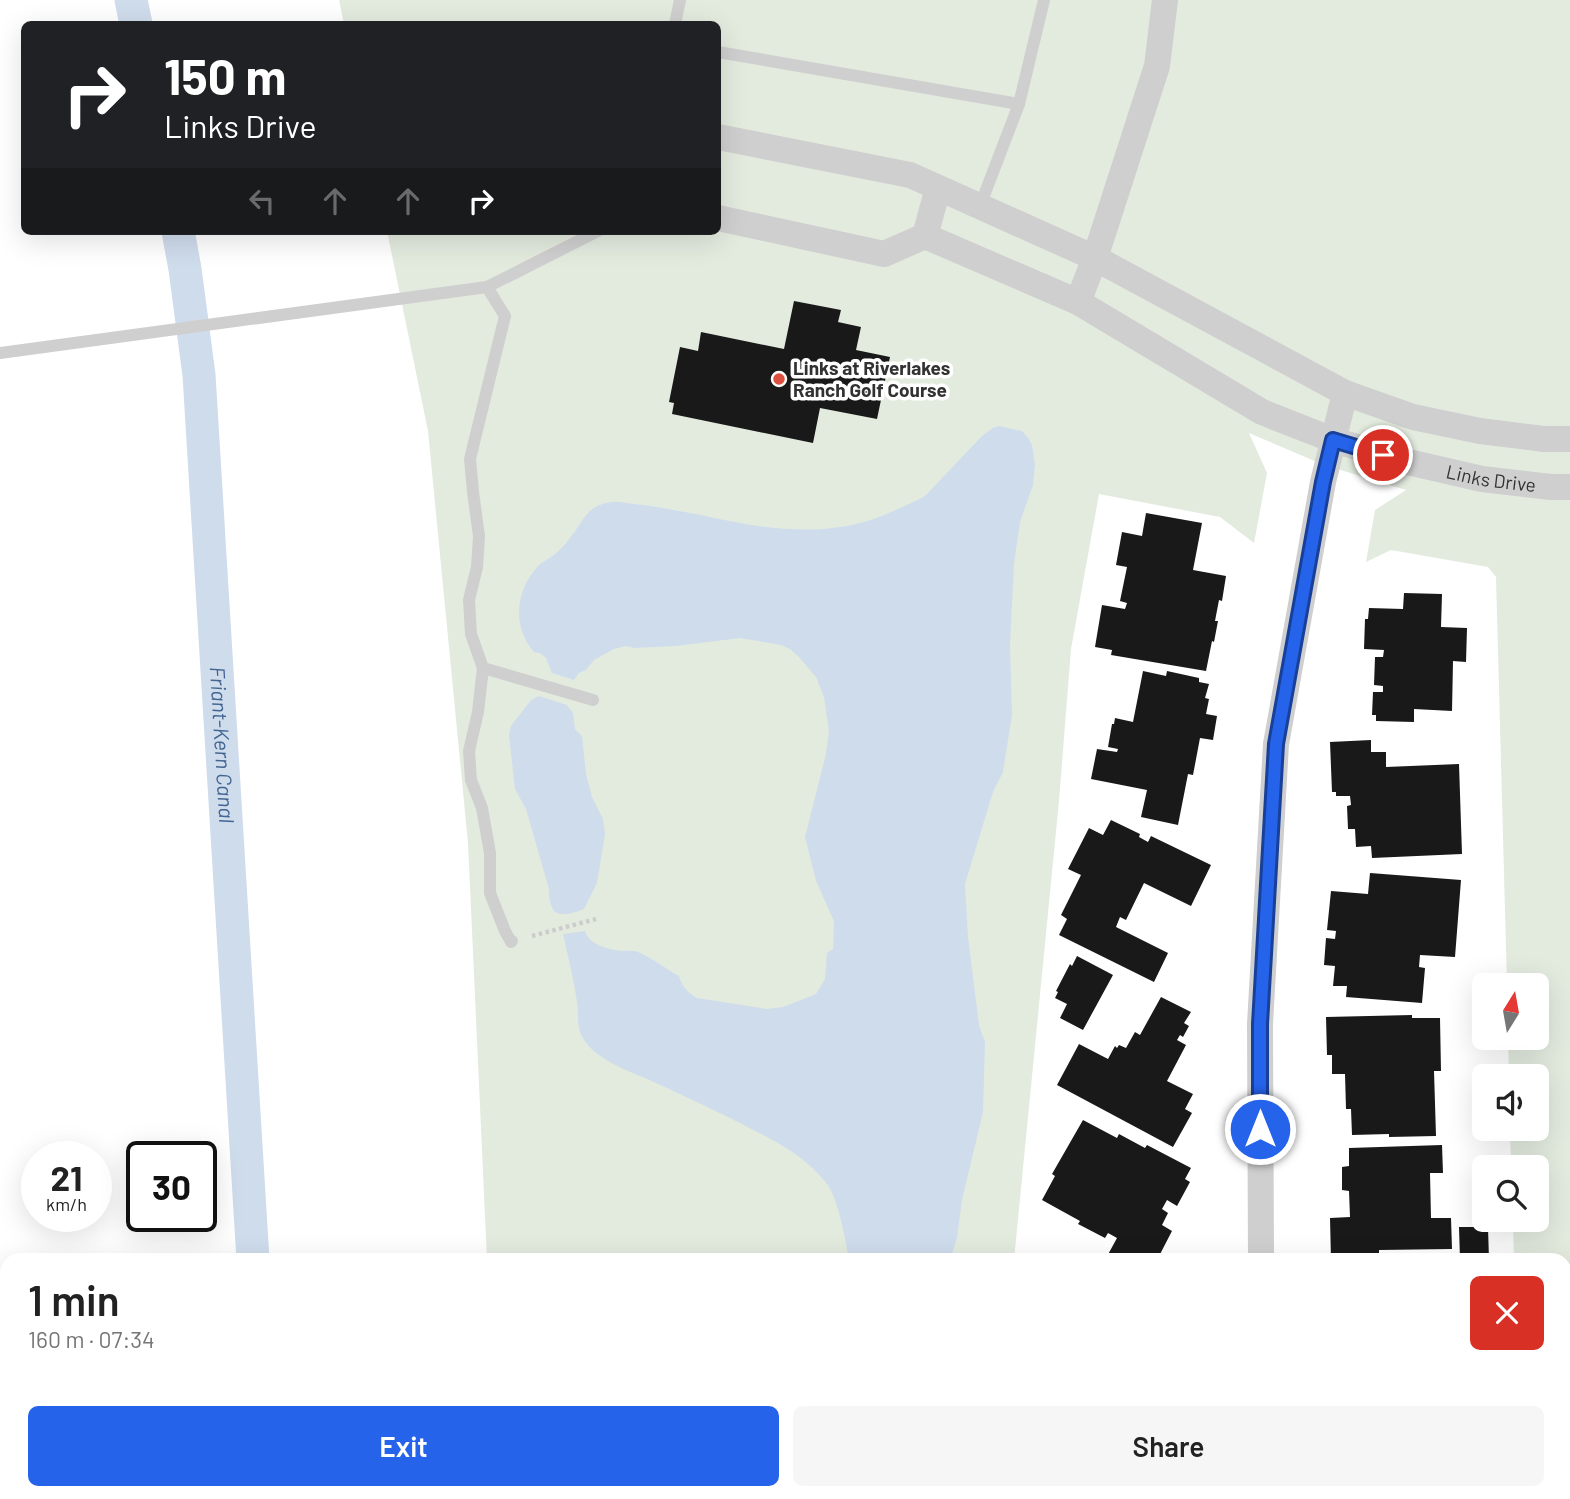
<!DOCTYPE html>
<meta charset="utf-8">
<style>
body{margin:0;font-family:Barlow,sans-serif;background:#f6f6f6;color:#222;height:100vh;display:flex;flex-direction:column;font-size:26px;white-space:nowrap}
*{box-sizing:border-box;margin:0}
p{font-size:23px;color:#767676}
.icon{flex:none;width:38px;height:38px;fill:none;stroke:currentColor;stroke-width:2;stroke-linecap:round;stroke-linejoin:round}
.map{position:relative;flex:1;overflow:hidden}
.drawer{position:absolute;left:0px;top:1253px;width:1572px;height:247px;display:flex;flex-direction:column;background:#fff;border-radius:21px 21px 0 0;box-shadow:0 7px 28px #0002}
.drawer>*{flex:none}
.guide{position:absolute;left:21px;top:21px;width:700px;height:214px;border-radius:10px;box-shadow:0 7px 28px #0002;background:#202124;color:#fff;overflow:hidden}
.needle{width:46px;rotate:11deg}
.fabs{position:absolute;left:1472px;top:973px;display:grid;gap:14px}
.fabs a{display:grid;place-items:center;width:77px;height:77px;border-radius:10px;background:#fff;box-shadow:0 7px 28px #0002;font-size:35px}
.speed{position:absolute;left:21px;top:1141px;display:flex;gap:14px;font-size:35px;font-weight:700;text-align:center}
.speed>*{display:grid;place-content:center;width:91px;height:91px;border-radius:50%;background:#fff;box-shadow:0 7px 28px #0002;line-height:1}
.speed small{font-size:18px;font-weight:400}
.speed .limit{border:4px solid #111;border-radius:10px;background:#fff;color:#111}
.pin{position:absolute;display:grid;place-items:center;width:60px;height:60px;color:#fff;margin:-30px;border:4px solid #fff;border-radius:50%;box-shadow:0 2px 7px #0007}
.me{position:absolute;width:77px;margin:-38px;rotate:0deg;stroke-linejoin:round;filter:drop-shadow(0 0 5px #0008)}
.turn{display:flex;align-items:center;gap:24px;height:147px;padding:0 28px;font-size:32px}
.turn .icon{width:91px;height:91px;stroke-width:2.5}
.turn b{display:block;font-size:49px;line-height:60px}
.lanes{display:flex;align-items:center;height:66px;padding:0 28px;background:#0003;justify-content:center;gap:35px;direction:ltr}
.lanes .off{opacity:.35}
.round{display:grid;place-items:center;flex:none;width:74px;height:74px;border-radius:10px;background:#f6f6f6}
.summary{display:flex;align-items:center;justify-content:space-between;height:119px;padding:0 28px}
h1{font-size:42px;font-weight:600;line-height:52px}
.primary-button{display:flex;gap:14px;margin-top:auto;padding:14px 28px}
.primary-button a{flex:1;height:80px;border-radius:10px;background:#2563eb;color:#fff;font-size:28px;font-weight:600;line-height:80px;text-align:center}
.primary-button a+a{background:#f6f6f6;color:#222}
.map>svg:first-child{display:block}
</style>
<div class="map">
<svg width="1570" height="1499" viewBox="0 0 1570 1499">
<rect width="100%" height="100%" fill="#fff"/>
<g fill="#e3ebdf">
<polygon points="339,0 1570,0 1570,1499 1520,1499 1520,1493 1564,1493 1564,1260 1514,1260 1513,1220 1536,1220 1536,1167 1511,1167 1510,1129 1536,1129 1536,1076 1509,1076 1508,1038 1536,1038 1536,985 1507,985 1496,577 1488,567 1391,550 1366,562 1375,510 1406,490 1324,465 1249,433 1267,473 1254,543 1220,517 1099,494 1071,649 1059,801 1014,1260 487,1260 468,843 428,431 387,231 718,231 718,24 344,24"/>
<polygon points="469,1493 991,1493 990,1499 467,1499"/>
</g>
<g fill="#cfdcec">
<path d="M999,426l23,5 6,7 4,7 3,20 -2,20 -13,37 -6,42 -4,81 2,70 -9,57 -10,20 -28,92 3,53 11,88 6,17 -2,70 -21,88 -5,38 -7,22h-101c-3,-18 -11,-62 -22,-76 -23,-30 -58,-46 -91,-63 -30,-15 -60,-29 -91,-43 -20,-8 -51,-20 -62,-40 -7,-11 -4,-23 -6,-36 -3,-22 -9,-45 -14,-68l22,-3c4,14 25,19 38,20 6,0 11,-1 17,2 14,6 26,16 39,23 4,12 8,16 18,22l70,11 16,-2 33,-13 9,-15 2,-26 6,-4 1,-28 -18,-40 -11,-44 21,-83 3,-23 -5,-34 -8,-20 -18,-21 -8,-7 -9,-4 -41,-7 -64,8 -42,2 -8,-2 -12,3 -20,11 -8,10 -7,3 -5,7 -22,-7 -6,-15 -6,-5 -6,-1c-22,-25 -19,-61 4,-86 4,-4 9,-6 13,-9 7,-5 14,-12 19,-19 14,-17 16,-33 42,-36 6,-1 14,1 21,2 23,2 45,7 68,11 53,12 109,22 163,7 19,-5 37,-15 54,-22l8,-5 56,-59 11,-8z"/>
<path d="M539,696l28,9 6,8 2,16 7,7 4,38 6,23 11,22 2,15 -8,49 -13,26c-23,9 -35,9 -35,-20l-23,-80 -11,-20 -6,-54 2,-9 20,-26z"/>
<polygon points="838,1493 955,1493 956,1499 835,1499"/>
</g>
<g fill="none" stroke-linecap="round" stroke-linejoin="round">
<g stroke="#cfdcec" stroke-width="33">
<polyline points="131,0 136,24"/>
<path id="s1" d="M178,231l7,38 14,106 54,885"/>
<polyline points="267,1493 267,1499"/>
</g>
</g>
<g fill="#191919">
<polygon points="794,301 841,310 838,322 861,327 856,350 890,357 877,419 820,408 813,443 672,414 674,403 669,402 680,347 698,351 701,332 784,349"/>
<polygon points="1146,513 1202,523 1193,570 1226,576 1222,601 1219,600 1215,621 1218,621 1214,642 1212,641 1206,671 1111,655 1112,650 1095,647 1102,605 1125,609 1127,603 1120,601 1127,567 1116,565 1122,532 1142,536"/>
<polygon points="1404,593 1442,594 1441,627 1467,628 1466,662 1453,661 1452,711 1414,709 1414,722 1376,721 1376,715 1372,715 1373,692 1383,692 1383,686 1374,685 1375,657 1383,657 1384,650 1364,649 1365,619 1368,619 1369,608 1403,609"/>
<polygon points="1143,671 1166,676 1167,671 1199,678 1199,682 1209,684 1205,698 1209,699 1206,714 1217,716 1213,740 1200,738 1193,775 1188,774 1178,825 1141,817 1147,790 1091,779 1097,749 1117,752 1118,749 1108,747 1112,724 1114,724 1115,718 1133,722"/>
<polygon points="1371,740 1371,752 1386,752 1386,767 1459,764 1462,854 1372,858 1371,846 1356,847 1355,829 1348,829 1347,806 1351,805 1350,796 1336,796 1336,792 1332,792 1330,742"/>
<polygon points="1111,820 1140,834 1139,837 1148,842 1151,836 1211,865 1191,906 1144,883 1126,920 1120,917 1116,927 1168,953 1154,982 1059,935 1067,919 1061,915 1081,875 1068,869 1089,828 1103,835"/>
<polygon points="1370,873 1461,880 1455,957 1420,955 1419,967 1425,968 1422,1003 1346,997 1347,986 1333,986 1335,966 1324,965 1326,938 1335,939 1336,931 1327,930 1331,891 1368,894"/>
<polygon points="1077,956 1113,975 1083,1030 1060,1018 1067,1004 1055,998 1058,992 1056,991 1070,964 1072,966"/>
<polygon points="1161,997 1191,1012 1184,1023 1189,1026 1183,1037 1180,1035 1177,1040 1186,1045 1167,1081 1193,1094 1185,1109 1192,1113 1173,1147 1057,1085 1079,1044 1108,1059 1115,1046 1117,1048 1119,1045 1126,1048 1135,1032 1140,1035"/>
<polygon points="1412,1015 1412,1018 1440,1018 1441,1071 1434,1071 1436,1136 1389,1137 1389,1134 1352,1135 1351,1109 1346,1109 1345,1074 1332,1074 1332,1055 1327,1055 1326,1017"/>
<polygon points="1083,1120 1117,1138 1119,1134 1145,1148 1147,1145 1191,1168 1185,1179 1190,1182 1177,1206 1167,1200 1162,1209 1168,1213 1162,1225 1172,1231 1157,1260 1105,1260 1117,1238 1108,1233 1105,1238 1078,1224 1080,1221 1042,1200 1055,1176 1052,1174"/>
<polygon points="1442,1145 1443,1173 1430,1173 1431,1218 1451,1218 1452,1249 1379,1250 1379,1260 1331,1260 1330,1218 1350,1217 1349,1191 1342,1190 1342,1167 1349,1166 1349,1148"/>
<polygon points="1459,1227 1488,1227 1489,1260 1460,1260"/>
<polygon points="1061,1493 1220,1493 1217,1499 1058,1499"/>
<polygon points="1335,1493 1445,1493 1447,1499 1337,1499"/>
</g>
<g fill="none" stroke-linecap="round" stroke-linejoin="round">
<polyline stroke="#ccc" stroke-width="4.5" stroke-dasharray="3.5 3.5" stroke-linecap="butt" points="532,936 596,919"/>
<g stroke="#cfcfcf" stroke-width="12">
<polyline points="675,24 680,0"/>
<polyline points="718,52 1019,104"/>
<polyline points="980,206 1019,104 1044,0"/>
<polyline points="0,353 487,287 598,231"/>
<polyline points="483,668 471,634 469,600 477,567 479,536 473,492 470,459 505,316 487,287"/>
<polyline points="512,941 511,942 505,931 490,893 490,853 482,808 471,780 469,751 478,712 483,668 593,700"/>
</g>
<g stroke="#cfcfcf" stroke-width="26">
<polyline points="718,137 910,175 1095,258 1345,393 1413,417 1480,431 1544,439 1570,439"/>
<path id="s2" d="M718,218l166,36 41,-18 153,66 184,110 71,28 75,22 74,17 69,8h19"/>
<polyline points="925,236 938,188"/>
<polyline points="1078,302 1095,258 1157,66 1165,0"/>
<polyline points="1261,1260 1260,1024 1276,744 1323,482 1345,393"/>
<polyline points="1262,1493 1262,1499"/>
</g>
</g>
<g fill="none" stroke-linecap="round" stroke-linejoin="round">
<g stroke="#184099" stroke-width="18">
<polyline id="route" points="1260,1129 1260,1024 1276,744 1323,482 1333,440 1383,455"/>
</g>
<use href="#route" stroke="#2563eb" stroke-width="12"/>
</g>
<circle fill="#dd5040" stroke="#fff" stroke-width="2.5" cx="779" cy="379" r="7"/>
<g text-anchor="middle" stroke-width="7" stroke-linejoin="round" paint-order="stroke">
<g font-size="19" font-weight="bold" fill="#323232" stroke="#fff" text-anchor="start">
<text x="793" y="375">Links at Riverlakes<tspan x="793" dy="22">Ranch Golf Course</tspan></text>
</g>
<g font-size="19" fill="#323232" stroke="#fff">
<text dy="7" stroke="none"><textPath href="#s2" startOffset="835">Links Drive</textPath></text>
</g>
<g font-size="21" font-style="italic" fill="#436592" stroke="#fff">
<text dy="7" stroke="none"><textPath href="#s1" startOffset="516">Friant-Kern Canal</textPath></text>
</g>
</g>
</svg>
<div class="fabs">
<a><svg class="needle" viewBox="-14 -14 28 28"><path d="M0-13l5 13h-10z" fill="#e53935"/><path d="M0 13l5-13h-10z" fill="#767676"/></svg></a>
<a><svg class="icon" aria-label="sound" viewBox="0 0 24 24"><path d="M4 9h4l5-4v14l-5-4H4zM17 9q2 3 0 6"/></svg></a>
<a><svg class="icon" aria-label="search" viewBox="0 0 24 24"><circle cx="10" cy="10" r="6"/><path d="M15 15l6 6"/></svg></a>
</div>
<div class="speed"><div>21<small>km/h</small></div><div class="limit">30</div></div>
<div class="pin" style="left:1383px;top:455px;background:#d93025"><svg class="icon" aria-label="arrive" viewBox="0 0 24 24"><path d="M6 21V4h12l-3 4 3 4H6"/></svg></div>
<svg class="me" style="left:1260px;top:1129px" viewBox="-20 -20 40 40"><circle r="17" fill="#2563eb" stroke="#fff" stroke-width="3"/><path d="M0-11L8 9 0 5-8 9z" fill="#fff"/></svg>
<div class="guide">
<div class="turn"><svg class="icon" aria-label="right" viewBox="0 0 24 24"><path d="M7 20v-9h11M14 6l5 5-5 5"/></svg><div><b>150 m</b>Links Drive</div></div>
<div class="lanes"><svg class="icon off" aria-label="left" viewBox="0 0 24 24"><path d="M17 20v-9H6M10 6l-5 5 5 5"/></svg><svg class="icon off" aria-label="ahead" viewBox="0 0 24 24"><path d="M12 20V5M6 11l6-6 6 6"/></svg><svg class="icon off" aria-label="ahead" viewBox="0 0 24 24"><path d="M12 20V5M6 11l6-6 6 6"/></svg><svg class="icon" aria-label="right" viewBox="0 0 24 24"><path d="M7 20v-9h11M14 6l5 5-5 5"/></svg></div>
</div>
<section class="drawer">
<div class="summary"><div><h1>1 min</h1><p>160 m · 07:34</p></div><a class="round" style="background:#d93025;color:#fff"><svg class="icon" aria-label="close" viewBox="0 0 24 24"><path d="M6 6l12 12M18 6L6 18"/></svg></a></div>
<div class="primary-button"><a>Exit</a><a>Share</a></div>
</section>
</div>
